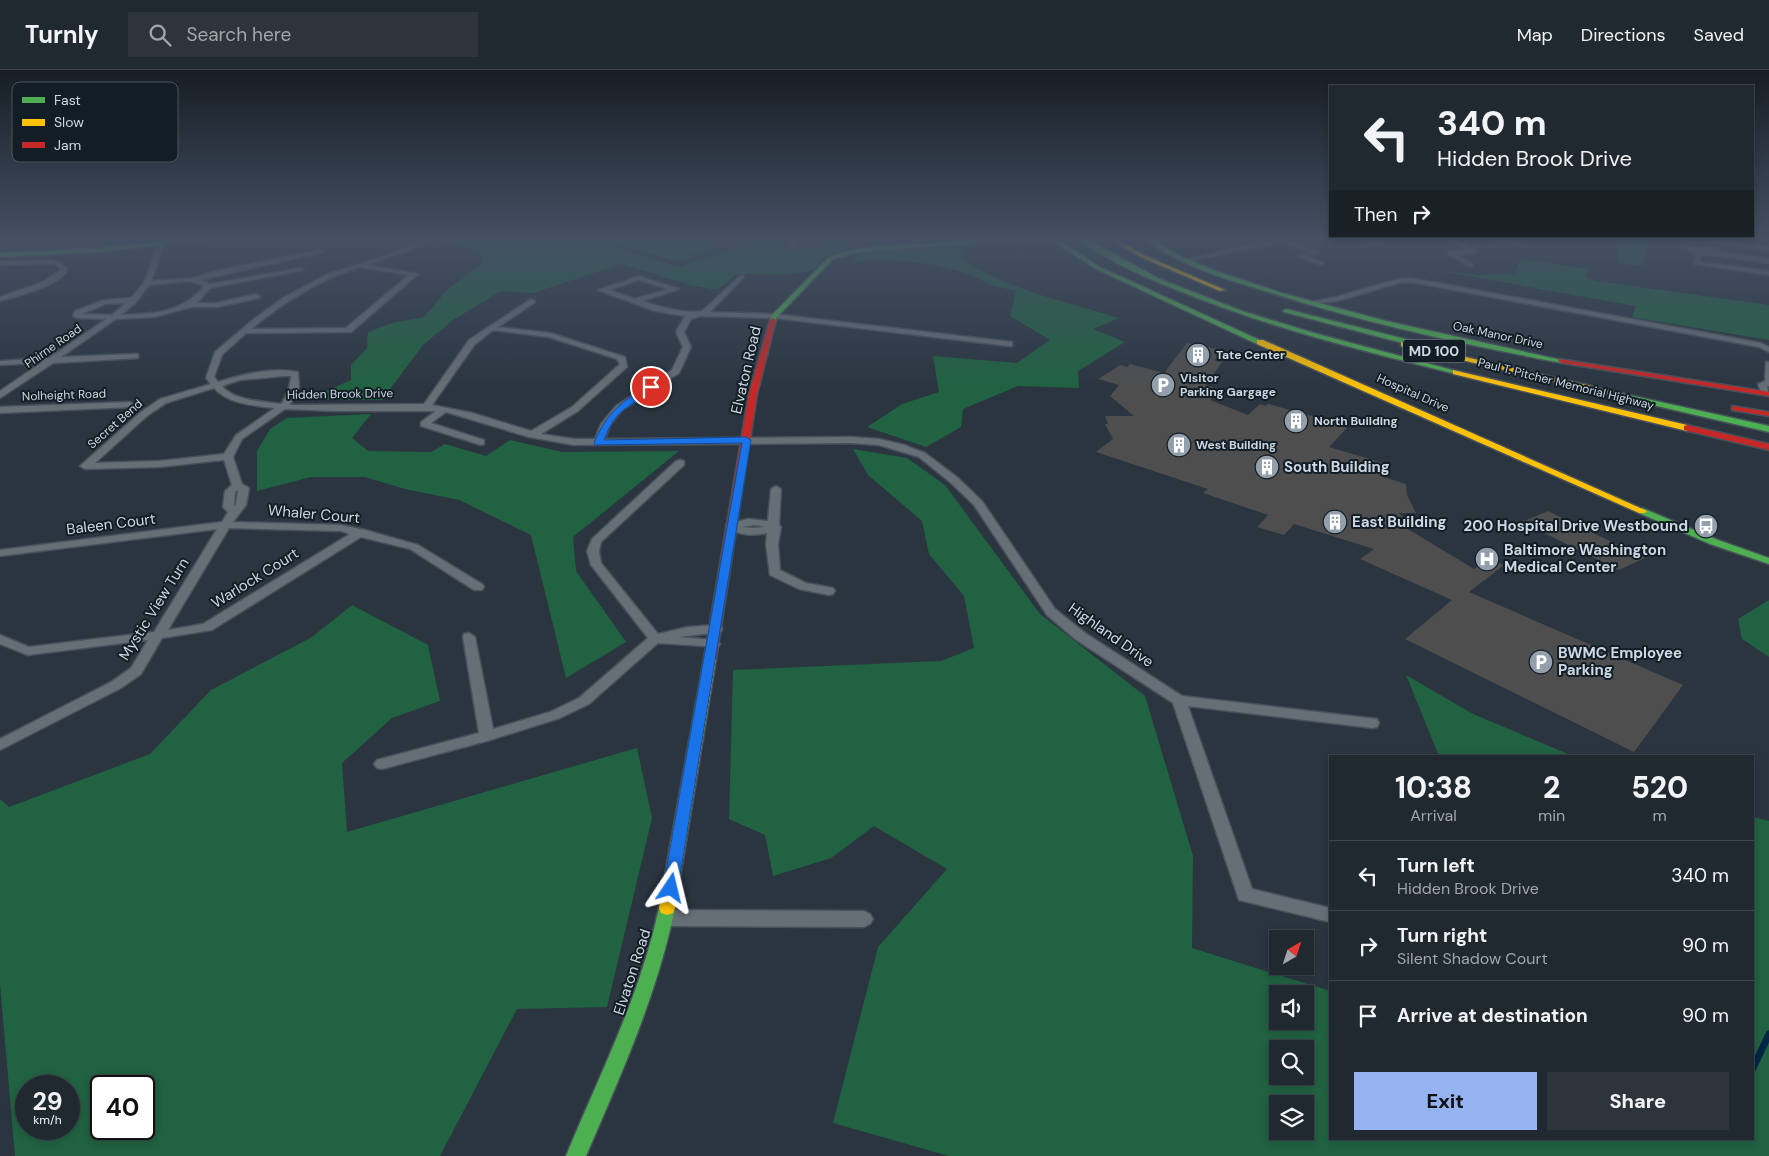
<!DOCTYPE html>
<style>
body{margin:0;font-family:"DM Sans",sans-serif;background:#2d343c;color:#f1f3f6;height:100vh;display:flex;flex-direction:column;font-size:19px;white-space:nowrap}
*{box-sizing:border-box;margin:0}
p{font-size:16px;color:#a2a6ab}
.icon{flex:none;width:28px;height:28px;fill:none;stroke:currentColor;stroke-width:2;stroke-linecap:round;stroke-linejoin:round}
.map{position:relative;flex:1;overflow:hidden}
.panel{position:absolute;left:1329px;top:685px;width:425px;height:385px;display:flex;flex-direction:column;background:#202830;border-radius:0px;box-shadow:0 2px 8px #0003,0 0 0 1px #3d444c}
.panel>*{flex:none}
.banner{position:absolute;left:1329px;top:15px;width:425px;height:152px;border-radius:0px;box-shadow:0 2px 8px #0003,0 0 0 1px #3d444c;background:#202830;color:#f1f3f6;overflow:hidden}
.needle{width:32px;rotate:39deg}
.tools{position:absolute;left:1269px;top:860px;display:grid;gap:10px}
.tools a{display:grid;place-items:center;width:45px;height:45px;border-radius:0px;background:#202830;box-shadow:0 2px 8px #0003,0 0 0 1px #3d444c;font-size:25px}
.speed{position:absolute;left:15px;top:1005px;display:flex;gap:10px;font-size:25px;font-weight:700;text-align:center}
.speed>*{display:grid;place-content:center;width:65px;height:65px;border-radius:50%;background:#202830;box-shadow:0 2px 8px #0003,0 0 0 1px #3d444c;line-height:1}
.speed small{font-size:12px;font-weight:400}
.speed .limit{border:2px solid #111;border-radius:8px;background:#fff;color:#111}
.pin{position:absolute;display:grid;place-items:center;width:42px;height:42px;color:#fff;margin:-21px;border:2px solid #fff;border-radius:50%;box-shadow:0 1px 5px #0007}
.me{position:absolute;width:55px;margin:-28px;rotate:10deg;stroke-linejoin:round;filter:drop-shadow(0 0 4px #0008)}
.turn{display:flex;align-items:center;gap:18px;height:105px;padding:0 25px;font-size:22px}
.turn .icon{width:65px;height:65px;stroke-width:2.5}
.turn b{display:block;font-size:35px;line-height:42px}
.then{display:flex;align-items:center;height:48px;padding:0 25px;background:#0003;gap:10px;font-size:19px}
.eta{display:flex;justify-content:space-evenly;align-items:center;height:85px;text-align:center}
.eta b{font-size:30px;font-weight:800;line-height:35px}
.button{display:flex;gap:10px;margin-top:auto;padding:10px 25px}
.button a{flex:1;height:58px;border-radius:0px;background:#95b2f1;color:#111;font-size:20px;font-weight:800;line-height:58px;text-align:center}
.button a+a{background:#2d343c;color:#f1f3f6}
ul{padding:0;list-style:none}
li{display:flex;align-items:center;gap:15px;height:70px;padding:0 25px;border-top:1px solid #3d444c}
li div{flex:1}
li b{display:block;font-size:19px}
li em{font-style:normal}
header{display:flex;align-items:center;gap:30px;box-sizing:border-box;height:70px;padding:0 25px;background:#202830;border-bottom:1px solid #3d444c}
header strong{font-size:24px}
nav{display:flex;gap:28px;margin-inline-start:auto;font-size:18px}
.search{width:350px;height:45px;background:#2d343c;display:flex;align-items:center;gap:12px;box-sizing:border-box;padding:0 18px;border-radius:0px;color:#a2a6ab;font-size:19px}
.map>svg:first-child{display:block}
</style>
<header>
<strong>Turnly</strong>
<div class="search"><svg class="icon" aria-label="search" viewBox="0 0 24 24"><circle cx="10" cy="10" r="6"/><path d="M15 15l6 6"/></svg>Search here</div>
<nav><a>Map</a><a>Directions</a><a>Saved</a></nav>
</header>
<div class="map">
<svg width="1769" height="1086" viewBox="0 0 1769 1086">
<rect width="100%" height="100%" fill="#2a3540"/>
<g fill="#206241" fill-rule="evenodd">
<polygon points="443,168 583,168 679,197 767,168 780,168 782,179 854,176 823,187 814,200 786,205 737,204 717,220 690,215 622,194 533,223 501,221 453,250 423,275 382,330 305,330 351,310 351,295 367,278 368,262 392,253 424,247 447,220 483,192 480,180 441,170"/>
<polygon points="612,168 683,168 718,177 676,191 603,171"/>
<polygon points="1616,168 1649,168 1642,196 1619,193"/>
<path d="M960,177l3,13c46,30 104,42 156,58l-26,11 32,13 -47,29 1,17 -61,-2 -55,23 -2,18 -35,20 -59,-20 35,-23 37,-12 -6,-36 84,7 33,-23 -40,-24 6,-25 -25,-6 -19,-10 -39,-11 -59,-5 -23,4 4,-7 22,-5z"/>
<polygon points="1521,189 1589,199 1586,207 1596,211 1769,235 1769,270 1632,247 1636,236 1441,201 1479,205 1514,204"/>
<polygon points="371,344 352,368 368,381 431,382 445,374 486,386 510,370 562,382 679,381 573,467 576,501 626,572 566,608 531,465 459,430 405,419 365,407 311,407 257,421 257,381 270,359 287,348"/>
<path d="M853,379l54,9 38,27 95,129 105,82 48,160 -1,92 138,43v148h422l1,-322 16,4v335h-820l-116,-33 45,-176 69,-78 -73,-43 -43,32 -58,18 -8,-41 -36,-16 4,-149 208,-9 33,-13 -10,-52 -35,-42 -7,-33 -54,-46zM1278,924h27v27h-27zM1278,979h27v27h-27zM1278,1034h27v27h-27z"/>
<polygon points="1769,530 1769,587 1742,569 1738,549"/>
<path d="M352,535l76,40 12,56 -48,17 -50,45 5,69 290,-84 15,70 -45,189 -90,2 -77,147h-425l-15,-171v-186l9,8 141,-53 61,-64 101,-53zM26,1016h43v43h-43zM144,1016v43h-43v-43z"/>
<polygon points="1406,605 1473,644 1573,686 1439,686"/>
</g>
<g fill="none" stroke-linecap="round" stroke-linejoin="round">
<polyline stroke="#042645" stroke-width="7" points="1752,1000 1769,964"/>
</g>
<g fill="#4e4e4f">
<polygon points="1187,273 1222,280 1214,291 1222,292 1206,315 1215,318 1212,320 1219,322 1210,330 1248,345 1260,334 1266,336 1268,334 1342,354 1341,356 1347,358 1329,377 1387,394 1380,406 1406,414 1407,425 1416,443 1399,443 1410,455 1406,458 1474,499 1487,488 1504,495 1469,522 1683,615 1634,682 1405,569 1452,530 1360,489 1374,479 1294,454 1284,465 1257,457 1268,445 1203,423 1208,419 1096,382 1113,369 1105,354 1108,354 1105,346 1134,346 1110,326 1119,315 1098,309 1120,295 1127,297 1130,294 1164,303"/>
<polygon points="1548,441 1645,488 1619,500 1522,452"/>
</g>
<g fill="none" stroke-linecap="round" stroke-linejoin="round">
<g stroke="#48515b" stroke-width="3">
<g id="street">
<path d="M161,168h6l-16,43 42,-3 26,-8 102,-20 3,2 -124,28 10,4 91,-16 3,2 -94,18 -13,15h20l39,-9 4,2 -1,2 -42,9h-27l-35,10 -39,2 -55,38 74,-3h3v4l-85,5 -53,35v-7l41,-28 -41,2v-4l49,-3 56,-38 2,-1 -30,-1 -4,-2 2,-5 29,-11 27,-2 13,-15zM190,211l14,5c-20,27 -52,28 -83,29l15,-13 13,-17zM126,233l-14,12 -30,-1 23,-10z"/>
<path d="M425,168h8l-25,13 -41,14 51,9 -67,58 -105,1 -24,22 -8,22 4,5c24,-8 55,-15 80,-10l1,15 -9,18 134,-1 45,-64 62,-41 4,2 -1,2 -36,24 52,6 75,24 2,10 -49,44 -37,23 33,5h21l6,-15 15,-18 56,-36 11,-23 -7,-15 9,-16 -30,-5 -57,-21 41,-14 40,13 -37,12c19,6 41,13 60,10l39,-36 3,2 -1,1 -33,34 64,2 238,28v4h-3l-235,-28 -74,-2 -9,3 -7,13 7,15 -12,26 -57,37 -12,15 -5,14 246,-2 28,2 25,6 21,8 33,25 24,23 73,108 30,24 97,63 195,23 2,4 -2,4 -5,1 -184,-22 64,183 78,19v14l-91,-22 -66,-197 -98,-64 -28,-24 -73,-110 -24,-23 -31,-25 -40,-12 -28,-2 -277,2 -45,-8 -83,-25 -15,11 53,17v4l-3,1 -60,-19v-4l15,-11h-101l-50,-2 -43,30 -9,18 9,27 7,4 -3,17 -13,17 108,3 24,5 53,15 64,39 2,3 -2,3h-8l-64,-41 -49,-12 -149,93 -50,8 -21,36 -20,14 -121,62v-11l111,-57 20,-14 17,-28 -120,15 -28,-11v-9l29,12 125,-15 63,-103 -217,27v-6l222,-28 6,-10 -5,-5 2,-16 7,-6 -8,-25 -65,7 -74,2 -5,-3 61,-54 19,-13 51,-15 -5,-6 9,-26 39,-33 29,-21 45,-24 63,-20zM360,197l49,8 -63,53 -95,1c34,-28 68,-49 109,-62zM639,210l29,9 -33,10 -26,-9zM493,260l56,7 68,22 3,5 -48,43 -41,24 -59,-18 -40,-8 43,-61zM283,306h8c-1,11 -3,19 -10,28 -19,-3 -47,-3 -59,-18l18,-6zM214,318c14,16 41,18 61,20l-39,27 -12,19 -65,7 -64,2 52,-47 19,-13zM238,420l-2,14 -2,2 1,-14zM229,458l112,3 9,3 -147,90 -35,6z"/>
<polygon points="790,168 796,168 795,179 790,178"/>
<polygon points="917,168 923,168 923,169 920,171"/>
<polygon points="1280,168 1295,168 1289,171 1318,181 1318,183 1308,186 1324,193 1321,195 1299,187 1299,185 1309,182 1281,172 1186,192 1183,190"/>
<polygon points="1359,168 1369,168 1380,173 1377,175"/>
<polygon points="1448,168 1456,168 1476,181 1474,184 1457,185 1473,194 1473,196 1469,196 1447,184 1449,181 1467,180"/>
<polygon points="1483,168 1503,168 1520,172 1517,174"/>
<polygon points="1706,168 1769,177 1769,181 1694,169"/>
<path d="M1696,176l16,2 10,4 47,7v4l-49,-7h-19l-1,6 69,9v4l-75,-11 1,-10 -8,-5zM1698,180l12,2 2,1h-7z"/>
<path d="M51,190l10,3 6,6c-2,15 -52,28 -67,32v-4l43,-15 18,-12 -4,-5 -6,-1 -51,1v-4z"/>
<polygon points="1411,208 1761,273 1769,277 1769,282 1759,277 1411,212 1399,213 1337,231 1309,235 1305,233 1336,227 1398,209"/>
<polygon points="1766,292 1769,292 1769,316 1767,316 1769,326 1760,320 1758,314 1765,311"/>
<polygon points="129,332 132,333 132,337 0,343 0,337"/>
<polygon points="680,390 684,391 684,395 601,472 599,481 601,493 658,564 688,557 716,555 721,556 722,559 721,562 679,567 713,570 720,574 718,577 658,573 589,634 560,648 487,671 382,699 377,698 374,694 377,690 479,663 463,567 464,564 469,563 475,567 493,659 550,642 579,628 648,568 591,495 587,481 592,469 676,391"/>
<path d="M776,416l5,3 -2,36 2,2 -3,17 2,26 26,13 27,5 2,3 -2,3 -4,1 -30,-6 -29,-14 -4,-31 1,-11c-13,3 -30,3 -41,-7l2,-2 20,-5 20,2 3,-32zM754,455l11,2 -12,1 -11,-1z"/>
<polygon points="665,840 864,841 870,844 873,849 870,854 864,857 665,856 659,853 656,848 659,843"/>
</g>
</g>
<g stroke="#48515b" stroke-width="3">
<g id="fast">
<polygon points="198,168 221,168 99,182 0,187 0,183 99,178"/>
<polygon points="1013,168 1055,168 1100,197 1264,272 1257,274 1096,199 1049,169 878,180 850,184 833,189 777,247 775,251 770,250 772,245 829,187 847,181 878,176"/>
<path d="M1076,168h8l76,41 82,32 72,22 146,39 -4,2c-94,-23 -189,-47 -279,-84 -33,-13 -72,-30 -101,-52z"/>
<path d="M1144,168h7l29,18 33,14 69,23 104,28 180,40 -4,2c-101,-19 -202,-41 -300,-73 -40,-12 -85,-25 -118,-52z"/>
<polygon points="1286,239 1421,273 1422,275 1418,277 1284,242 1283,241"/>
<polygon points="1588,316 1769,356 1769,362 1588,320"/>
<polygon points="1642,438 1718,470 1769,488 1769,494 1710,474 1639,443 1637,441 1639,439"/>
<path d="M667,831l6,2 2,5c-18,87 -54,167 -89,248h-20c35,-85 73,-157 93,-248l2,-5z"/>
</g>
</g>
<g stroke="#48515b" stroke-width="3">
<g id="slow">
<polygon points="1108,168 1116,168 1144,185 1225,220 1220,221 1140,187"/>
<polygon points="1257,270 1263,270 1647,441 1645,443 1639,443 1257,274"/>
<polygon points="1401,272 1591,316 1595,318 1591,320 1401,276"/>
<polygon points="1453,300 1687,355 1691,358 1687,361 1453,304"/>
<polygon points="710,585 716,589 675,838 673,843 667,845 661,843 659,838 704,589"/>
</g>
</g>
<g stroke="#48515b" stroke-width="3">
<g id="jam">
<polygon points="773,248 776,250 757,324 716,589 710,593 704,589 749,324 770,250"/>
<polygon points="1559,289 1769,322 1769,326 1562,293 1558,291"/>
<polygon points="1732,336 1769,342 1769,346 1732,340"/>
<polygon points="1687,355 1769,374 1769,380 1684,360 1684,356"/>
</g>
</g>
<use href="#street" fill="#666e76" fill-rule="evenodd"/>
<use href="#fast" fill="#4caf50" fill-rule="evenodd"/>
<use href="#slow" fill="#ffc107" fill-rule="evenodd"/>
<use href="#jam" fill="#c62828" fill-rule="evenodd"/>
</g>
<linearGradient id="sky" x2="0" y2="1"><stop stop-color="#171d23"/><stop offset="0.53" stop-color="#445164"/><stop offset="1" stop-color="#445164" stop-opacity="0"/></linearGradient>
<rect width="1769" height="320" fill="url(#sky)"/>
<path fill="#1a73e8" stroke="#114b97" d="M648,315l7,2c-24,23 -37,16 -51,53l142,-3 5,3 -73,448 -2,4 -5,2 -6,-2 -2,-4 79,-445 -147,2 -1,-2c13,-31 27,-40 54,-58z"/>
<defs>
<g id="building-disc" transform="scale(1.25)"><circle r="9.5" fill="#939fab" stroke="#131d25"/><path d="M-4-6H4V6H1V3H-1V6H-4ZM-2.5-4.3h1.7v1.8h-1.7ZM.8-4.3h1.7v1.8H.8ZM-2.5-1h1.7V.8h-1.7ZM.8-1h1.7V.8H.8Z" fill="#fff"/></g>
<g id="parking-disc" transform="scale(1.25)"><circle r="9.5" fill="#939fab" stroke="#131d25"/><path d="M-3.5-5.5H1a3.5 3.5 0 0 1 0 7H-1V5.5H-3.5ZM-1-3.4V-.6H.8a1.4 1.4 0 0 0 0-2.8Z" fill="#fff"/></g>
<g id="bus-disc" transform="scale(1.25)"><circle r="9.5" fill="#939fab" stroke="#131d25"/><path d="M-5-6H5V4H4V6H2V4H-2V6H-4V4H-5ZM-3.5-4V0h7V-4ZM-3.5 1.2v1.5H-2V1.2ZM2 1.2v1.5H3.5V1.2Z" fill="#fff"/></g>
<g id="hospital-disc" transform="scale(1.25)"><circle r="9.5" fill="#939fab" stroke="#131d25"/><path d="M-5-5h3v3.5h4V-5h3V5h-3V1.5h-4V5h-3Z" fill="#fff"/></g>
</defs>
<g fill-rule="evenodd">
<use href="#building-disc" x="1198" y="285"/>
<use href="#parking-disc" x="1163" y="315"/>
<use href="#building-disc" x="1296" y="351"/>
<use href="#building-disc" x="1179" y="375"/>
<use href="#building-disc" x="1267" y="397"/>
<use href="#building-disc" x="1335" y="452"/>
<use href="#bus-disc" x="1706" y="456"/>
<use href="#hospital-disc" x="1487" y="489"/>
<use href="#parking-disc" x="1541" y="592"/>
</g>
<g text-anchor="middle" stroke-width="4" stroke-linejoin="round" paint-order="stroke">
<g font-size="12" fill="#cbd8e4" stroke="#131d25">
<text transform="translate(1498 265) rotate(12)" y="4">Oak Manor Drive</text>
<text transform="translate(53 276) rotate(-35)" y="4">Phirne Road</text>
<text transform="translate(1566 314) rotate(14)" y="4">Paul T. Pitcher Memorial Highway</text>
<text transform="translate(1413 323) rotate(24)" y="4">Hospital Drive</text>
<text transform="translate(340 324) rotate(-1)" y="4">Hidden Brook Drive</text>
<text transform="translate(64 325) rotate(-2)" y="4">Nolheight Road</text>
<text transform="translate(115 354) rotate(-41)" y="4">Secret Bend</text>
</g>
<g font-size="12" font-weight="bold" fill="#cbd8e4" stroke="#131d25" text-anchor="start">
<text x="1216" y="289">Tate Center</text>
<text x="1180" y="312">Visitor<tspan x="1180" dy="14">Parking Gargage</tspan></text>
<text x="1314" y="355">North Building</text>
<text x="1196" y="379">West Building</text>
</g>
<rect fill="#131d25" stroke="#94a0ab" stroke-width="1" x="1403" y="269.5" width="62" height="23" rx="4"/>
<g font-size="14" font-weight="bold" fill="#cbd8e4">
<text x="1434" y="286">MD 100</text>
</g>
<g font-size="15" fill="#cbd8e4" stroke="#131d25">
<text transform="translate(746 300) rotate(-77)" y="5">Elvaton Road</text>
<text transform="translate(314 444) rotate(5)" y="5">Whaler Court</text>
<text transform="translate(111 454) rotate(-7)" y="5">Baleen Court</text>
<text transform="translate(255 508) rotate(-32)" y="5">Warlock Court</text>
<text transform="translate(154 539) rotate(-58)" y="5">Mystic View Turn</text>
<text transform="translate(1111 565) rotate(35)" y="5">Highland Drive</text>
<text transform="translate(632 902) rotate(-72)" y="5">Elvaton Road</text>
</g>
<g font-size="15" font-weight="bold" fill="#cbd8e4" stroke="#131d25" text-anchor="start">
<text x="1284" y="402">South Building</text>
<text x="1352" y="457">East Building</text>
<text x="1688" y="461" text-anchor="end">200 Hospital Drive Westbound</text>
<text x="1504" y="485">Baltimore Washington<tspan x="1504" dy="17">Medical Center</tspan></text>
<text x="1558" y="588">BWMC Employee<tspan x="1558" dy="17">Parking</tspan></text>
</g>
</g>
<rect x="12" y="12" width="166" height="80" rx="8" fill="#131d25" stroke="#4a555e" stroke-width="1"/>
<rect x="22" y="27" width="23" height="6" fill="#4caf50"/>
<rect x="22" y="49" width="23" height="7" fill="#ffc107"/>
<rect x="22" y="72" width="23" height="6" fill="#c62828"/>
<g font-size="14" fill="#cbd8e4">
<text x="54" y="35">Fast</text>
<text x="54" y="57">Slow</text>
<text x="54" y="80">Jam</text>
</g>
</svg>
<div class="tools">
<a><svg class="needle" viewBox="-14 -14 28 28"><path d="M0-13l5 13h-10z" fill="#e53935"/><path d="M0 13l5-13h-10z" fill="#a2a6ab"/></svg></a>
<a><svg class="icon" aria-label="sound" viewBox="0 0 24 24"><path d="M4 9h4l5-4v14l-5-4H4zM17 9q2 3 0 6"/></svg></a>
<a><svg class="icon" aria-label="search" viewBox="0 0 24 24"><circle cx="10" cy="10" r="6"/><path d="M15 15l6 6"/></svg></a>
<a><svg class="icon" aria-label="layers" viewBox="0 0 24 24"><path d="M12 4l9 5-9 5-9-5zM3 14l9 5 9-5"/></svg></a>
</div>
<div class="speed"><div>29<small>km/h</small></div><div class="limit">40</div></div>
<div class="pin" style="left:651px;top:317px;background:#d93025"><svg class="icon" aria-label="arrive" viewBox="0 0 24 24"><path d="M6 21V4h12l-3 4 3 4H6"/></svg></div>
<svg class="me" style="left:671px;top:818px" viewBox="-20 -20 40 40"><path d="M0-17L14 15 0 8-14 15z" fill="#1a73e8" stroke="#fff" stroke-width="4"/></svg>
<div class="banner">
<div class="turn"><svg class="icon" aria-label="left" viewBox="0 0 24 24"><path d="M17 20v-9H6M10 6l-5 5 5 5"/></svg><div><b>340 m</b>Hidden Brook Drive</div></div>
<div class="then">Then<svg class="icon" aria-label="right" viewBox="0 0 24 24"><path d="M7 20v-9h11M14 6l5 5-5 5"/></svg></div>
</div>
<section class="panel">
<div class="eta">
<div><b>10:38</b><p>Arrival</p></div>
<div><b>2</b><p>min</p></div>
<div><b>520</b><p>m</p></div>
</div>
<ul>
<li><svg class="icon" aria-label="left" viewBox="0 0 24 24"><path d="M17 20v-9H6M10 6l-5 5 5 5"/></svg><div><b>Turn left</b><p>Hidden Brook Drive</p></div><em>340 m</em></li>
<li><svg class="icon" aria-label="right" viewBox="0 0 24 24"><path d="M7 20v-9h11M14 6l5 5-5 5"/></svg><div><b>Turn right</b><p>Silent Shadow Court</p></div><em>90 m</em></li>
<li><svg class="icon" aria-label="arrive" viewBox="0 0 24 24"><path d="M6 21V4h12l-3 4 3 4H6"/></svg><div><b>Arrive at destination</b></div><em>90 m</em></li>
</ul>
<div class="button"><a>Exit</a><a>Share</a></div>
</section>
</div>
